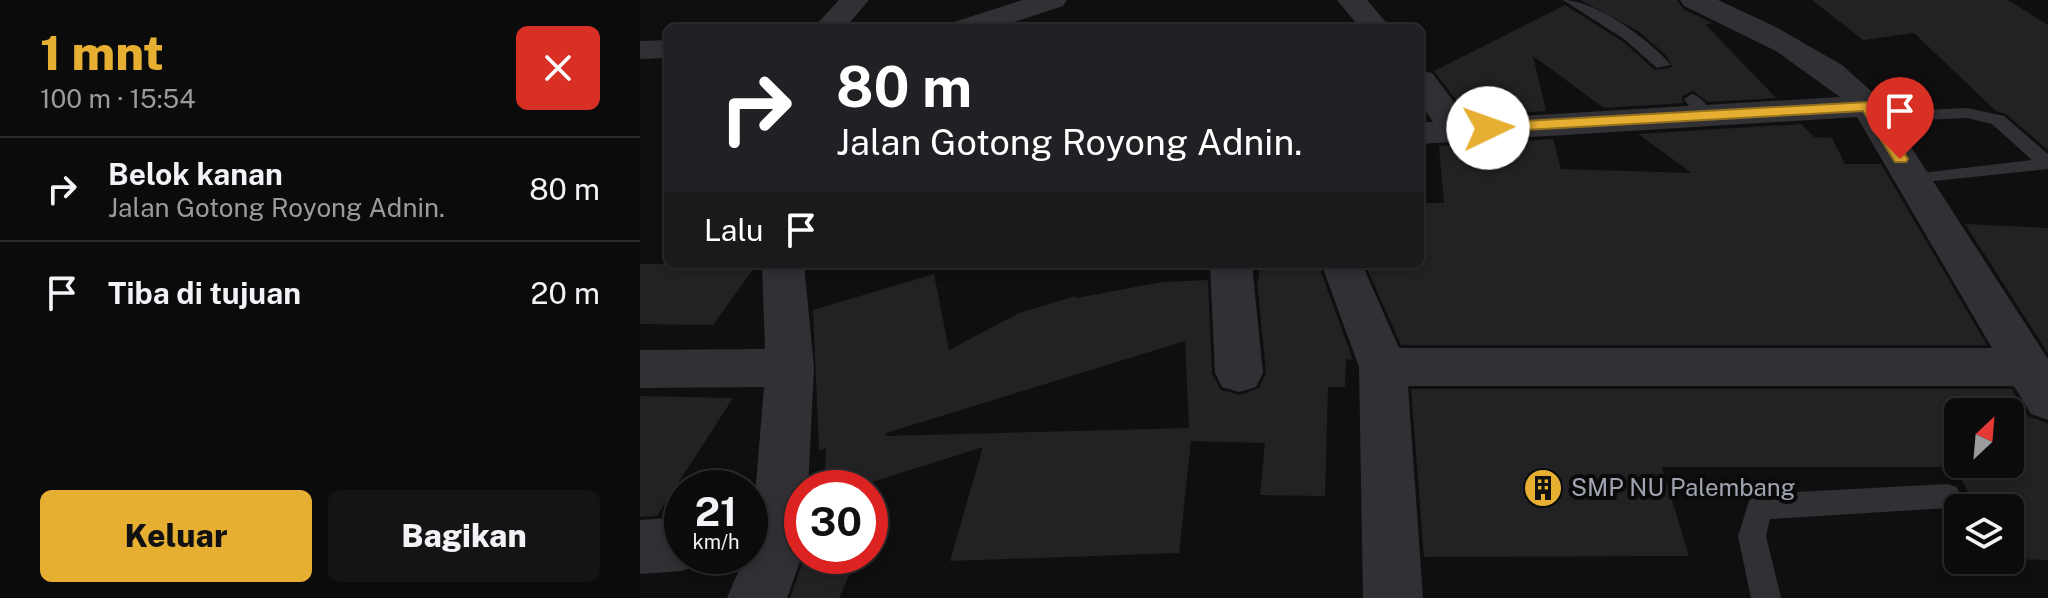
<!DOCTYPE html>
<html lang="id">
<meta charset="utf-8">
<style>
body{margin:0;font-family:"Public Sans",sans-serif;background:#141415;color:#f1f3f6;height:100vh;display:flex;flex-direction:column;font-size:30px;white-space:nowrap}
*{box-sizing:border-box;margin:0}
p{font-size:26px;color:#9a9b9d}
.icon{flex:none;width:44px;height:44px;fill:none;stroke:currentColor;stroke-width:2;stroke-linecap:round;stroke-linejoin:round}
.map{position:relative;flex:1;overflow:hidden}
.details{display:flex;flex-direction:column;background:#0b0b0c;width:640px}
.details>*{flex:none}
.hud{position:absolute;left:24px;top:24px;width:760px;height:244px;border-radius:12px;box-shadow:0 4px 12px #0003,0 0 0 2px #2b2b2d;background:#202124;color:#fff;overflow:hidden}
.needle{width:52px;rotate:26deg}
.fabs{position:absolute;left:1304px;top:398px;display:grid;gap:16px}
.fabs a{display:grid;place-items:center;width:80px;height:80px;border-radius:12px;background:#0b0b0c;box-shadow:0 4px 12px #0003,0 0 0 2px #2b2b2d;font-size:40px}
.speed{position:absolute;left:24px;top:470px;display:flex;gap:16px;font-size:40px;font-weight:700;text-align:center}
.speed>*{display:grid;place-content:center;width:104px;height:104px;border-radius:50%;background:#0b0b0c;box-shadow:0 4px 12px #0003,0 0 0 2px #2b2b2d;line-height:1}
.speed small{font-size:20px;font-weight:400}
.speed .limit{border:12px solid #d22;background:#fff;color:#111}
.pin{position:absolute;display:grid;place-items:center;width:68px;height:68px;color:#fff;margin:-82px -34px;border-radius:50% 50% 50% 0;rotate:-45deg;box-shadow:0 0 8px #0007}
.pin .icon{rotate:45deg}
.me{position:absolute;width:88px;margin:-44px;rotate:87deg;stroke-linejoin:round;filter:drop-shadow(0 0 6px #0008)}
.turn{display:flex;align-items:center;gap:28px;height:168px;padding:0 40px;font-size:36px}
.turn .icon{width:104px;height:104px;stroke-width:2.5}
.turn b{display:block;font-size:56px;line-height:68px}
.then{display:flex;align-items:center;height:76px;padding:0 40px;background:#0003;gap:16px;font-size:30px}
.round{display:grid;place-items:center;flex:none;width:84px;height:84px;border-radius:12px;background:#141415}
.summary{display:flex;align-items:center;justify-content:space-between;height:136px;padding:0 40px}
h1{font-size:48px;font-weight:800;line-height:60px;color:#e6af32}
.primary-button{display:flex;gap:16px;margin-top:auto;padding:16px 40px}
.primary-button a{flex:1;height:92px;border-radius:12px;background:#e6af32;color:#111;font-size:32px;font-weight:800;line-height:92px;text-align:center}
.primary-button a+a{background:#141415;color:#f1f3f6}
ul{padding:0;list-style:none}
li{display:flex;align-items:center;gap:24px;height:104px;padding:0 40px;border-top:2px solid #2b2b2d}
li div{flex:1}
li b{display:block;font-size:30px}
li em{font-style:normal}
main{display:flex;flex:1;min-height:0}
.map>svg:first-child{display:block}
</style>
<main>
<section class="details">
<div class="summary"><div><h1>1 mnt</h1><p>100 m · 15:54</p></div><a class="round" style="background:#d93025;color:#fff"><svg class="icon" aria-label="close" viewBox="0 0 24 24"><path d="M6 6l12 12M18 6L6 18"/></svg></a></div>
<ul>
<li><svg class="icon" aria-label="right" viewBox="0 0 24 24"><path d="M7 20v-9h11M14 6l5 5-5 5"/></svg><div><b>Belok kanan</b><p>Jalan Gotong Royong Adnin.</p></div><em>80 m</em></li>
<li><svg class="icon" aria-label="arrive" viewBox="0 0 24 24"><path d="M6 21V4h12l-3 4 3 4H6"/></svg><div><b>Tiba di tujuan</b></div><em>20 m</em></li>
</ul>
<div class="primary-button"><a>Keluar</a><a>Bagikan</a></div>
</section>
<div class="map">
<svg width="1408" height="598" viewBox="0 0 1408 598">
<rect width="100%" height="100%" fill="#0f0f10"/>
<g fill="#222224" fill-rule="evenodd">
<polygon points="940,0 1037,0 1043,9 1072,23 1066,25 1136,98 1068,102 1053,91 1042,96 1043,103 964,108 893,56 906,111 828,116 794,71 925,5 982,41 1015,70 1033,67 1024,53 998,31"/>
<polygon points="1172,0 1368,0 1408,25 1408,150 1366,114 1356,111 1274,33 1223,40"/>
<polygon points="1161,124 1174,137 1192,138 1205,164 1241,164 1347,345 761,345 725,264 780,264 780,203 804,203 799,146 913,139 921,169 1052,173 998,134"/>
<polygon points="1325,224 1408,228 1408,353"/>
<polygon points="0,264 117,264 73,325 0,324"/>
<path d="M619,264h66l-4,8 32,88 -7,-1 -1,28h-17l-3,109 -65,-1 5,-52 -74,-2 -12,112 -229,8 33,-114 -130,41h-29l2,-40 -7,2 -6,-140 121,-36 15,76 70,-37 57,-17 1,2 85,-16 46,-2 4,94 9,16 19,5 19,-7 7,-15 -9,-94h2zM545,341l4,87 -303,8v-3z"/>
<path d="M771,389h601l16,27 20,7v137l-38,-1v-51h-32l-24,-41h-292l27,89 -265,1zM1318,412h52v52h-52z"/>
<polygon points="0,396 93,398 17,516 0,517"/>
<polygon points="165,556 218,556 199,598 150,598"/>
</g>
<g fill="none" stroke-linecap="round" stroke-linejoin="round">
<g fill="#313135" fill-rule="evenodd">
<path d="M923,0c32,0 87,40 108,65l-14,3 -33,-29z"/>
<path d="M1052,94c9,2 23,18 19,26h-12l-15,-21z"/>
<polygon points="1327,108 1364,116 1408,154 1408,169 1266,184 1264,180 1266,176 1273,174 1392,160 1352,124 1327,118 1235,122 1226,117 1235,112"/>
<polygon points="1307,484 1317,487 1320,496 1317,505 1307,508 1130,519 1126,536 1141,598 1111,598 1098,536 1110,498 1120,494"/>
</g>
<g fill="#313135" fill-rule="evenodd">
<polygon points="199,0 229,0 205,28 173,28"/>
<polygon points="383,0 427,0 423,6 356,28 310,28 314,22"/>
<polygon points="697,0 727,0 751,28 720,28"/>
<polygon points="1040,0 1078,0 1134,26 1202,65 1240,99 1408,359 1408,420 1391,414 1374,386 768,386 783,598 723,598 719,367 684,271 688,264 722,264 759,348 1352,348 1217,117 780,144 780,122 793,122 780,103 780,70 792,73 827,119 1200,97 1136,51 1044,6"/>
<polygon points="28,40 28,58 0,59 0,41"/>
<polygon points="122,264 164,264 174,368 168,488 162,488 162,556 147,598 87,598 105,556 110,556 124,387 0,388 0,350 125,349"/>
<polygon points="570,264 612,264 623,373 616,387 599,392 582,387 575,373"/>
<polygon points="42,517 42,556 65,556 62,563 42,571 0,574 0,520"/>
</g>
</g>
<polygon fill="#e6af32" stroke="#967220" stroke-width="2" points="1228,102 1235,106 1268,159 1266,162 1255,162 1223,111 848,132 840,128 848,123"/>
<defs>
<g id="building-disc" transform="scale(2)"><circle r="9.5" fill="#e6af32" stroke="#0a0a0b"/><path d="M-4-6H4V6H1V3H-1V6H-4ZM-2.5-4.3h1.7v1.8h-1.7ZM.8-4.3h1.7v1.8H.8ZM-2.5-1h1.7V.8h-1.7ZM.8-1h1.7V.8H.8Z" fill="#111"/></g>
</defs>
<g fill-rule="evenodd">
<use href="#building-disc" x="903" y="488"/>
</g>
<g text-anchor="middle" stroke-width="8" stroke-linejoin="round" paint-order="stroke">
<g font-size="24" fill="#a1a5b1" stroke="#0a0a0b" text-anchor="start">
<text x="931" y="496">SMP NU Palembang</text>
</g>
</g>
</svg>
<div class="fabs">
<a><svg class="needle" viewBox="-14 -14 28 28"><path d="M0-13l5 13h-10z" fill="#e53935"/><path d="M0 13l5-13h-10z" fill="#9a9b9d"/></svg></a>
<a><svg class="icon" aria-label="layers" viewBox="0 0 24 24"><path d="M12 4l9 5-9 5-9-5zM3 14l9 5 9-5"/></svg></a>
</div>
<div class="speed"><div>21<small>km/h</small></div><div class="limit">30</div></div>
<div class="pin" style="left:1260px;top:159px;background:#d93025"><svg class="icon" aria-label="arrive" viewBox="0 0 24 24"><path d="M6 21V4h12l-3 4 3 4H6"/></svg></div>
<svg class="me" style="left:848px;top:128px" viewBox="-20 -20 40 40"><circle r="19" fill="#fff"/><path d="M0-13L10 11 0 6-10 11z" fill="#e6af32"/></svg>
<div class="hud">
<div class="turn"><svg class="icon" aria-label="right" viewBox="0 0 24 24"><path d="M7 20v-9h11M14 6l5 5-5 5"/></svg><div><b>80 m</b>Jalan Gotong Royong Adnin.</div></div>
<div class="then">Lalu<svg class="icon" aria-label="arrive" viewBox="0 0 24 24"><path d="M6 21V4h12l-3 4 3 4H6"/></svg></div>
</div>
</div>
</main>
